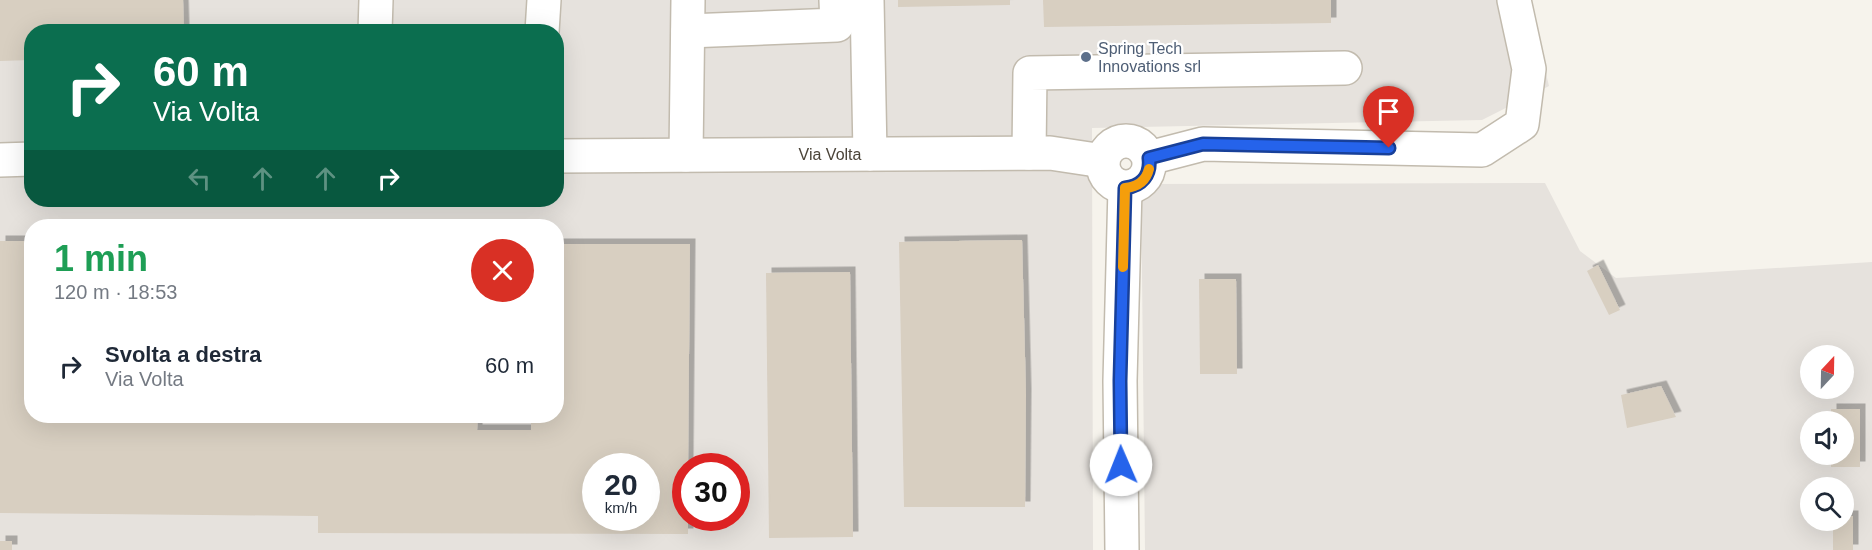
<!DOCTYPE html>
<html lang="it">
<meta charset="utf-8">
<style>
body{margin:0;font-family:Helvetica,sans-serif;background:#f2f2f3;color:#1f2937;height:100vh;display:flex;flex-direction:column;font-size:22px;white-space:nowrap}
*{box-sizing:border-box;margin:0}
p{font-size:20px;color:#747a83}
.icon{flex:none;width:33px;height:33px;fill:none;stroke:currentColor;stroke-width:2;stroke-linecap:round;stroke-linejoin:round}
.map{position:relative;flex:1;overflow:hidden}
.side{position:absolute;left:24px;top:219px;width:540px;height:204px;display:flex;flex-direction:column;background:#fff;border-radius:24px;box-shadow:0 6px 24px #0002}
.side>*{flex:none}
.banner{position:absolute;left:24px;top:24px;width:540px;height:183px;border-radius:24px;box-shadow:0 6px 24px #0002;background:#0b6e4f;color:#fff;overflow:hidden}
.needle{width:39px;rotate:22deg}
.buttons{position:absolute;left:1800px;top:345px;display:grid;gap:12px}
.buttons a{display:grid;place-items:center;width:54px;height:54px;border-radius:50%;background:#fff;box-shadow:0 6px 24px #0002;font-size:30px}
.speed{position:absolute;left:582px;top:453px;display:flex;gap:12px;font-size:30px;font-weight:700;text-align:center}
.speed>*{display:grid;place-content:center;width:78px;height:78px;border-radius:50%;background:#fff;box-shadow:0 6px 24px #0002;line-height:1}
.speed small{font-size:15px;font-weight:400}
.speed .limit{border:9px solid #d22;background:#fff;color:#111}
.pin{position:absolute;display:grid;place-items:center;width:51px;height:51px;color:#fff;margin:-62px -26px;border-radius:50% 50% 50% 0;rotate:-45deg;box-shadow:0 0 6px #0007}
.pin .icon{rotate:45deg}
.me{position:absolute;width:66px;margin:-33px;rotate:359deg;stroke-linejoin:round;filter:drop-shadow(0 0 4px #0008)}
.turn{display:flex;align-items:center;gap:21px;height:126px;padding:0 30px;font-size:27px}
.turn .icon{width:78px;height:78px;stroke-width:2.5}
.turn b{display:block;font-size:42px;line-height:51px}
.lanes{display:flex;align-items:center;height:57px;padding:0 30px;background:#0003;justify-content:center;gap:30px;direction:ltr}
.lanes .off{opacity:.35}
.round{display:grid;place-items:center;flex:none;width:63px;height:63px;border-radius:32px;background:#f2f2f3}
.head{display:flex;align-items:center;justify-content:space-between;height:102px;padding:0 30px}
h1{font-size:36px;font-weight:600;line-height:45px;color:#1e9e55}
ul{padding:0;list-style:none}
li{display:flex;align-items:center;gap:18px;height:90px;padding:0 30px}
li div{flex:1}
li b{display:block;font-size:22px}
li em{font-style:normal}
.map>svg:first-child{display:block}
</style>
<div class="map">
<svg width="1872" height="550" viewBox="0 0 1872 550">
<defs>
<filter id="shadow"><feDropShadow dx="5.5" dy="-5.5" stdDeviation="0" flood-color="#0004"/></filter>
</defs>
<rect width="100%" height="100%" fill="#f6f3ec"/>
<g fill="#e6e2dd" fill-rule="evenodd">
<path d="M0,0h1528l21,86 -67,34 -390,8 1,422h-1093zM32,32h524v168h-524zM32,226h524v190h-524zM596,466h50v52h-50zM686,466h50v52h-50z"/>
<path d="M1545,183l35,68 36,27 256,-16v288h-727l-4,-366zM1810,356h34v32h-34zM1810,422h34v32h-34zM1810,488h34v32h-34z"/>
</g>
<g fill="#d8cfc1" fill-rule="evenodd" filter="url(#shadow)">
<polygon points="0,0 183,0 184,32 32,32 32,60 0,61"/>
<polygon points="898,0 1010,0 1010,5 898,7"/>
<polygon points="1043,0 1331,0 1331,23 1044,27"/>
<polygon points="1022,240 1026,394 1025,507 904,507 899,242"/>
<path d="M0,241h32v175h446l-1,14h54v-14h25v-172h134l-2,222h-2v52h2v16l-370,-1v-17l-318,-3zM596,466h50v52h-50z"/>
<polygon points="1598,265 1620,310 1609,315 1587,271"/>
<polygon points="850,272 853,537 769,538 766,273"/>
<polygon points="1199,279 1236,279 1237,374 1200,374"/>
<polygon points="1661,386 1676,417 1627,428 1621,395"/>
<polygon points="1831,409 1860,409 1860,467 1831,467 1831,454 1844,454 1844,422 1831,422"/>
<polygon points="1844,516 1853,516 1853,550 1833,550 1833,520 1844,520"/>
<rect x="0" y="541" width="12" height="9"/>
</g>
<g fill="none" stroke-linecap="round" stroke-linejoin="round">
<g stroke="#c2bbae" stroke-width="36">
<g id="minor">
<polyline points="867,0 870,154"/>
<polyline points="688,31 837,25 836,0"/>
<polyline points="375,32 376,0"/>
<polyline points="542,32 544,0"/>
<circle cx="1126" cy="164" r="23"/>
<polyline points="1029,153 1030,73 1345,68"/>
<polyline points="686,155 688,0"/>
<polyline points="556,156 1050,153 1103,161"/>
<polyline points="1149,158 1203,144 1482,150 1522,124 1529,69 1514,0"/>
<polyline points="0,160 32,159"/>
<polyline points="1122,550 1120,381 1125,188"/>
</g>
</g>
<use href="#minor" stroke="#fff" stroke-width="33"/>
</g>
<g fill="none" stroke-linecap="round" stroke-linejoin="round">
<g stroke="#184099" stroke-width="15">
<path id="route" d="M1121,465l-1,-84 5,-193c17,-2 26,-13 24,-30l54,-14 186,4"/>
</g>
<use href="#route" stroke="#2563eb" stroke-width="10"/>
<path stroke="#f59e0b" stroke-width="10" d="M1123,267l2,-79c12,-1 21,-7 24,-19"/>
</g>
<circle fill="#5c6f8a" stroke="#fff" stroke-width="2" cx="1086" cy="57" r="6"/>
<g text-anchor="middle" stroke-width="4.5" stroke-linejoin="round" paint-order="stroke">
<g font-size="16" fill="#4e5e75" stroke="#fff" text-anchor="start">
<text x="1098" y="54">Spring Tech<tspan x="1098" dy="18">Innovations srl</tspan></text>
</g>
<g font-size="16" fill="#4b4439" stroke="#fff">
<text x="830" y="160">Via Volta</text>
</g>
</g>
</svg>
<div class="buttons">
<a><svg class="needle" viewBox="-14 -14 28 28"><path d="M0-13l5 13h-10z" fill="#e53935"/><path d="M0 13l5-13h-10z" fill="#747a83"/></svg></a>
<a><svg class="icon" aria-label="sound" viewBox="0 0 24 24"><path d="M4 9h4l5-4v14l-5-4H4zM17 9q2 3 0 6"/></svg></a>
<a><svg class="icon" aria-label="search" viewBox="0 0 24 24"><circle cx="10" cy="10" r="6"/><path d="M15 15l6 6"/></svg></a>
</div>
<div class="speed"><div>20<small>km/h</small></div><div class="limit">30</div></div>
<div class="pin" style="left:1389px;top:148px;background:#d93025"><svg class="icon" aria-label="arrive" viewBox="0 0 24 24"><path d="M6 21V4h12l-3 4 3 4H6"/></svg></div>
<svg class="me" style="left:1121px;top:465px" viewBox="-20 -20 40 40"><circle r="19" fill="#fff"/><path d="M0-13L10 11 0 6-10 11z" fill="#2563eb"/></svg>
<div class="banner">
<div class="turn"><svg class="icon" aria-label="right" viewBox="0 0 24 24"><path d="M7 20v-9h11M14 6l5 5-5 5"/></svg><div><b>60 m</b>Via Volta</div></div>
<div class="lanes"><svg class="icon off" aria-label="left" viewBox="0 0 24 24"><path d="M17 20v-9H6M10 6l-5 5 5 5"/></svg><svg class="icon off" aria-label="ahead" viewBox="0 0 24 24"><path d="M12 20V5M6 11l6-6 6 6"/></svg><svg class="icon off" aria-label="ahead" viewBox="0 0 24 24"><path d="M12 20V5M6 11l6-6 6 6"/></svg><svg class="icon" aria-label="right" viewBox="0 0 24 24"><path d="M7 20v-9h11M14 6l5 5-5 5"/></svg></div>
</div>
<section class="side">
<div class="head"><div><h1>1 min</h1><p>120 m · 18:53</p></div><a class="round" style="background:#d93025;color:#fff"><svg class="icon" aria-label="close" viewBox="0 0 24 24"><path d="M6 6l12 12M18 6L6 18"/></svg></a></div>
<ul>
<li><svg class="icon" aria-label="right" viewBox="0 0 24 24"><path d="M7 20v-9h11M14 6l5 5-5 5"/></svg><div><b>Svolta a destra</b><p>Via Volta</p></div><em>60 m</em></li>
</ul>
</section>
</div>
